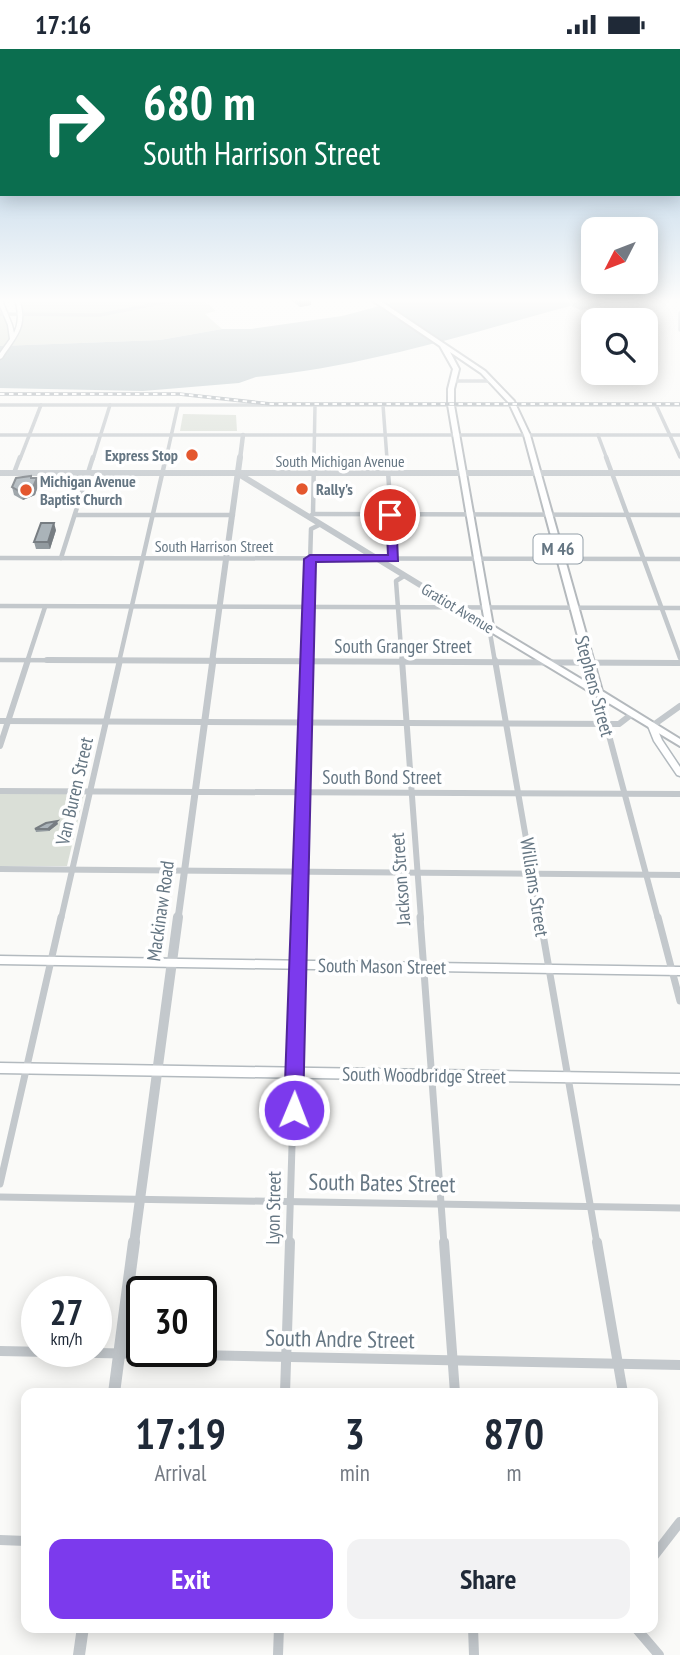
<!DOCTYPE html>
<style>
body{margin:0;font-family:"PT Sans Narrow",sans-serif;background:#f2f2f3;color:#1f2937;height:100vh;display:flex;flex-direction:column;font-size:26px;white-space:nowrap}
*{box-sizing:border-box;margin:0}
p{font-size:23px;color:#747a83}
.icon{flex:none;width:38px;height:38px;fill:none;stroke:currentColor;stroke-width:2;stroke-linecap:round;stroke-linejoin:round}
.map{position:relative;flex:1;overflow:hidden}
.drawer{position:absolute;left:21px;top:1339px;width:637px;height:245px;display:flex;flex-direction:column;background:#fff;border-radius:14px;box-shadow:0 4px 18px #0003}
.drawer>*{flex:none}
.top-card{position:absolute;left:0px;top:0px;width:681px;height:147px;box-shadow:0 4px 18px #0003;background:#0b6e4f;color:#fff;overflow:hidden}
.needle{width:46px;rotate:228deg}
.buttons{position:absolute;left:581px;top:168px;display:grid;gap:14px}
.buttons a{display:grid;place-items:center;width:77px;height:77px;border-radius:14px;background:#fff;box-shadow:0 4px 18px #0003;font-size:35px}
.speed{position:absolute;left:21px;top:1227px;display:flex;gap:14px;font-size:35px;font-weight:700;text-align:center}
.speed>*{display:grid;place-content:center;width:91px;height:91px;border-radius:50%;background:#fff;box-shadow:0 4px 18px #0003;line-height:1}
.speed small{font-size:18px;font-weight:400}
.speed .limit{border:4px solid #111;border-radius:10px;background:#fff;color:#111}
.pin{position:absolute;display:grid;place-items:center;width:60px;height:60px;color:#fff;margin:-30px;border:4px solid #fff;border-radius:50%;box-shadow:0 2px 7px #0007}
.me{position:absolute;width:77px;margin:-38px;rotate:1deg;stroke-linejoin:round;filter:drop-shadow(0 0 5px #0008)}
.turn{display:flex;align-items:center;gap:24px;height:147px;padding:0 28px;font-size:32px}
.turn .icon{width:91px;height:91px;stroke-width:2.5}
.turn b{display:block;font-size:49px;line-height:60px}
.eta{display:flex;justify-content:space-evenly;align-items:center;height:119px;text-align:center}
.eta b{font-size:42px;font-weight:800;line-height:49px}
.action{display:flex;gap:14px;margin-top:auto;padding:14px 28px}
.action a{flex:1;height:80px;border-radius:14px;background:#7c3aed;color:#fff;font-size:28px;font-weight:800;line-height:80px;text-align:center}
.action a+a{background:#f2f2f3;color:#1f2937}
.status{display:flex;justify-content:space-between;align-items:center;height:49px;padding:0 35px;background:#fff;direction:ltr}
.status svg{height:19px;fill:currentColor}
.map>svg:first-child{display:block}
</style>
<div class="status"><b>17:16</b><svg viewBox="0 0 49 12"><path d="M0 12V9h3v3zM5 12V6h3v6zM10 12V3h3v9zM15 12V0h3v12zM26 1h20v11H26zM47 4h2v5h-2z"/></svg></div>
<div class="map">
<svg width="680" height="1606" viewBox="0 0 680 1606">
<rect width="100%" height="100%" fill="#fafaf8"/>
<g fill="#dadfd7">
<path d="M17,249h184l15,13 -11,3 17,15 -62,11 -160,6v-46l10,25 2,12c11,-9 9,-26 5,-39z"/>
<polygon points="183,365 236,366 237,382 180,382"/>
<polygon points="0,745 84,745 67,817 0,817"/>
</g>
<path fill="#bbc7cb" d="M410,249h186l5,7 -19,5 -12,-4c-102,28 -208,61 -314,71l-17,6 -96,8 -143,-3v-42l160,-6 62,-11h29l91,-13z"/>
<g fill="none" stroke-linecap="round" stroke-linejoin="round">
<g stroke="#b3babf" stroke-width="3">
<g id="secondary">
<path d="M15,249h4c9,29 -2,37 -17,60l-2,1v-6l10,-14 -2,-14 -8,-19v-7l2,1 10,25 2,8c6,-12 4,-22 1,-35z"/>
<polygon points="652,674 655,675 662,691 680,718 680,727 677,726 654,692 648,677"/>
<polygon points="0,907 680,918 680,926 0,915"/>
<polygon points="0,1014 680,1025 680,1035 0,1024"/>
</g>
</g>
<g stroke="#b4b9bd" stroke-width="4">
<path id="trunk" d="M369,249h7l109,73 29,30 16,34 72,256 78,48v7l-194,-117 -38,-224v-16l5,-20 -13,-23zM450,303l31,21 28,30 15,32 67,250 -98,-59 -39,-221v-16l5,-20z"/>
</g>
<g stroke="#c3c8cc" stroke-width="3.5">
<polyline points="680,264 680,281"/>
<polyline points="0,265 100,266 186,249"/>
<polyline points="453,332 492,332"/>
<polyline points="0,356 680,356"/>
<polyline points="383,356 387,410"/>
<polyline points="656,356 680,408"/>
<polyline points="0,386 680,386"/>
<polyline points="598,386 607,410"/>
<polyline points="20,410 41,356"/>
<polyline points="93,410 110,356"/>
<polyline points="166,410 178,356"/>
<polyline points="314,410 315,356"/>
</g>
<g stroke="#c3c8cc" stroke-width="4.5">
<polyline points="387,408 394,509"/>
<polyline points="606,408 680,609"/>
<polyline points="14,424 20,408"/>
<polyline points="313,465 680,466"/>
<polyline points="75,466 233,466"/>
<polyline points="310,467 313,465 314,408"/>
<polyline points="0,509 680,510"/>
<polyline points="61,509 93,408"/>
<polyline points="0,557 680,559"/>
<polyline points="489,578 495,613"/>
<polyline points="0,611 444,613"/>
<polyline points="27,613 45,558"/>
<polyline points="119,613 166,408"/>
<polyline points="307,613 311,480 319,476"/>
<polyline points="402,613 396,532 404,527"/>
</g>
<g stroke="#c3c8cc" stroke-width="6">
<polyline points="47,611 680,614"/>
<polyline points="402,611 421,870"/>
<polyline points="495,611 540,870"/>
<polyline points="598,645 658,870"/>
<polyline points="0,672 619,675 632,665"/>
<polyline points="652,677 680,657"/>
<polyline points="0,697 28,611"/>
<polyline points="0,742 680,745"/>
<polyline points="0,820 680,826"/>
<polyline points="61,870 120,611"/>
<polyline points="299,870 307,611"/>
</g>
<g stroke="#c3c8cc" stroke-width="7">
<polyline points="420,868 444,1195"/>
<polyline points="540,868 597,1195"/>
<polyline points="658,868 680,952"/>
<polyline points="0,1135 61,868"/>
<polyline points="0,1148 680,1159"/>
<polyline points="289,1195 299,868"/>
</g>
<g stroke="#c3c8cc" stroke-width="10">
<polyline points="444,1193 455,1344"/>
<polyline points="597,1193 623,1344"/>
<polyline points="0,1302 680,1316"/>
<polyline points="285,1344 290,1193"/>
<polyline points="0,1491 26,1492"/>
<polyline points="653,1508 680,1473"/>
<polyline points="473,1578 474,1606"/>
<polyline points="635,1578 659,1606"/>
<polyline points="278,1606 279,1578"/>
</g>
<polyline stroke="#c3c8cc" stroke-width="4.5" points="240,410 243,386"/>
<g stroke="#c3c8cc" stroke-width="6">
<polyline points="0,424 680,424"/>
<polyline points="237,424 489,578"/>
<polyline points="212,613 240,408"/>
</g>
<polyline stroke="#c3c8cc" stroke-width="7" points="178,870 213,611"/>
<polyline stroke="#c3c8cc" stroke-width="10" points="134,1195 178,868"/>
<g stroke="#c3c8cc" stroke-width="12">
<polyline points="114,1344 134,1193"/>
<polyline points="79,1606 83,1578"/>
</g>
<use href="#secondary" fill="#fff" fill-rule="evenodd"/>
<use href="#trunk" fill="#fff" fill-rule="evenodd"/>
<g stroke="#a2aab0" stroke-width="3.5">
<polyline id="rail" points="0,345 179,345 271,355 680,355"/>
</g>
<use href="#rail" stroke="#fff" stroke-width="2" stroke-dasharray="4.5" stroke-linecap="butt"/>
</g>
<g fill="#929a9f">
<polygon points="289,249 318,249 311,250 311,256 300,258"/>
<polygon points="32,429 38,437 35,446 23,451 14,446 12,438"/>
<polygon points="56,481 50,500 36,500 34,493"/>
<polygon points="58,775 49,782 36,783 35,780"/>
</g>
<g fill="#777d82">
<polygon points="300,249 318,249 311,250 311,256 300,258"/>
<polygon points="37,429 38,437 35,446 23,451 21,443"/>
<polygon points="54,474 56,481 50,500 48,493"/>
<polygon points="57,772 58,775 49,782 48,780"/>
</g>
<g fill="#aab3b9" stroke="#777d82" stroke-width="2">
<polygon points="31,427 31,429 37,429 33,438 21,443 12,438 16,429"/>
<polygon points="41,474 54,474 48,493 34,493"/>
<polygon points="57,772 48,780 35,780 46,774"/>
</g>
<linearGradient id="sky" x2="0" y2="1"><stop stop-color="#96bcdc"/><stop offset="0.53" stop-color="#fdfdfc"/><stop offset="1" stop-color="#fdfdfc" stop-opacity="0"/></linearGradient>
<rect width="680" height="474" fill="url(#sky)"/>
<polygon fill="#7c3aed" stroke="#51269a" stroke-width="2" points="386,463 396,466 398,512 316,513 303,1061 301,1067 294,1070 287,1067 284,1061 304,510 310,506 388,506"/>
<g fill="#e4572e" stroke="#fff" stroke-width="2.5">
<circle cx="192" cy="406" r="7"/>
<circle cx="302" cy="440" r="7"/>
<circle cx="26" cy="441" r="7"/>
</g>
<g text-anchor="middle" stroke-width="7" stroke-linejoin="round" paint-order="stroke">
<g font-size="16" font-weight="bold" fill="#657683" stroke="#fff" text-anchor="start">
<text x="178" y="412" text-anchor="end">Express Stop</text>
<text x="40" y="438">Michigan Avenue<tspan x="40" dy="18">Baptist Church</tspan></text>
<text x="316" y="446">Rally's</text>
</g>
<g font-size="16" fill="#657683" stroke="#fff">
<text x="340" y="418">South Michigan Avenue</text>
<text x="214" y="503">South Harrison Street</text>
<text transform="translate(458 559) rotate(31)" y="6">Gratiot Avenue</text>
</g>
<rect fill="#fff" stroke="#939fa8" stroke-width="2" x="533.5" y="485.5" width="49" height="29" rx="5"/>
<g font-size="18" font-weight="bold" fill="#657683">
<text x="558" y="506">M 46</text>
</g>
<g font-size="19" fill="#657683" stroke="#fff">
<text x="403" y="604">South Granger Street</text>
<text transform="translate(595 637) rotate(75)" y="7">Stephens Street</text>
<text x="382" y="735">South Bond Street</text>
<text transform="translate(74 742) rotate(-77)" y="7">Van Buren Street</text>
<text transform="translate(400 830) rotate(-94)" y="7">Jackson Street</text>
<text transform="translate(535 838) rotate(81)" y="7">Williams Street</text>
<text transform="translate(160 862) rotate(-82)" y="7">Mackinaw Road</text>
<text transform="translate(382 917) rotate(1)" y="7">South Mason Street</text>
<text transform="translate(424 1026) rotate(1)" y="7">South Woodbridge Street</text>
<text transform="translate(273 1159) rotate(-89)" y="7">Lyon Street</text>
</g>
<g font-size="23" fill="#657683" stroke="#fff">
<text transform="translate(382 1134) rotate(1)" y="8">South Bates Street</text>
<text transform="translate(340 1290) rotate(1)" y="8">South Andre Street</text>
</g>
</g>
</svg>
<div class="buttons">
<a><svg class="needle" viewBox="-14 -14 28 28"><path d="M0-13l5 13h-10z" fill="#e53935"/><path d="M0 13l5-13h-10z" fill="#747a83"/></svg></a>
<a><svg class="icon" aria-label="search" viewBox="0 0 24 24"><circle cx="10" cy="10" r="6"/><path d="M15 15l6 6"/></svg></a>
</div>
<div class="speed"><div>27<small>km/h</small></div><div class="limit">30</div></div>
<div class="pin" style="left:390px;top:466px;background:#d93025"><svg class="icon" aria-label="arrive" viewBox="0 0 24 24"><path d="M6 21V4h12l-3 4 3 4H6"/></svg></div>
<svg class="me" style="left:294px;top:1061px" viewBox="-20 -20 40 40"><circle r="17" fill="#7c3aed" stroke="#fff" stroke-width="3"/><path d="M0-11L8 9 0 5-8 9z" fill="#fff"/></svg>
<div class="top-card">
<div class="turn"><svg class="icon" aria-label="right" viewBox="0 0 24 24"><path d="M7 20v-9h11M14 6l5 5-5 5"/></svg><div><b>680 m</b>South Harrison Street</div></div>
</div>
<section class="drawer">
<div class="eta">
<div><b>17:19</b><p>Arrival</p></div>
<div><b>3</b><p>min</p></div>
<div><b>870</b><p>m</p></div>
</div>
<div class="action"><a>Exit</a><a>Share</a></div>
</section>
</div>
